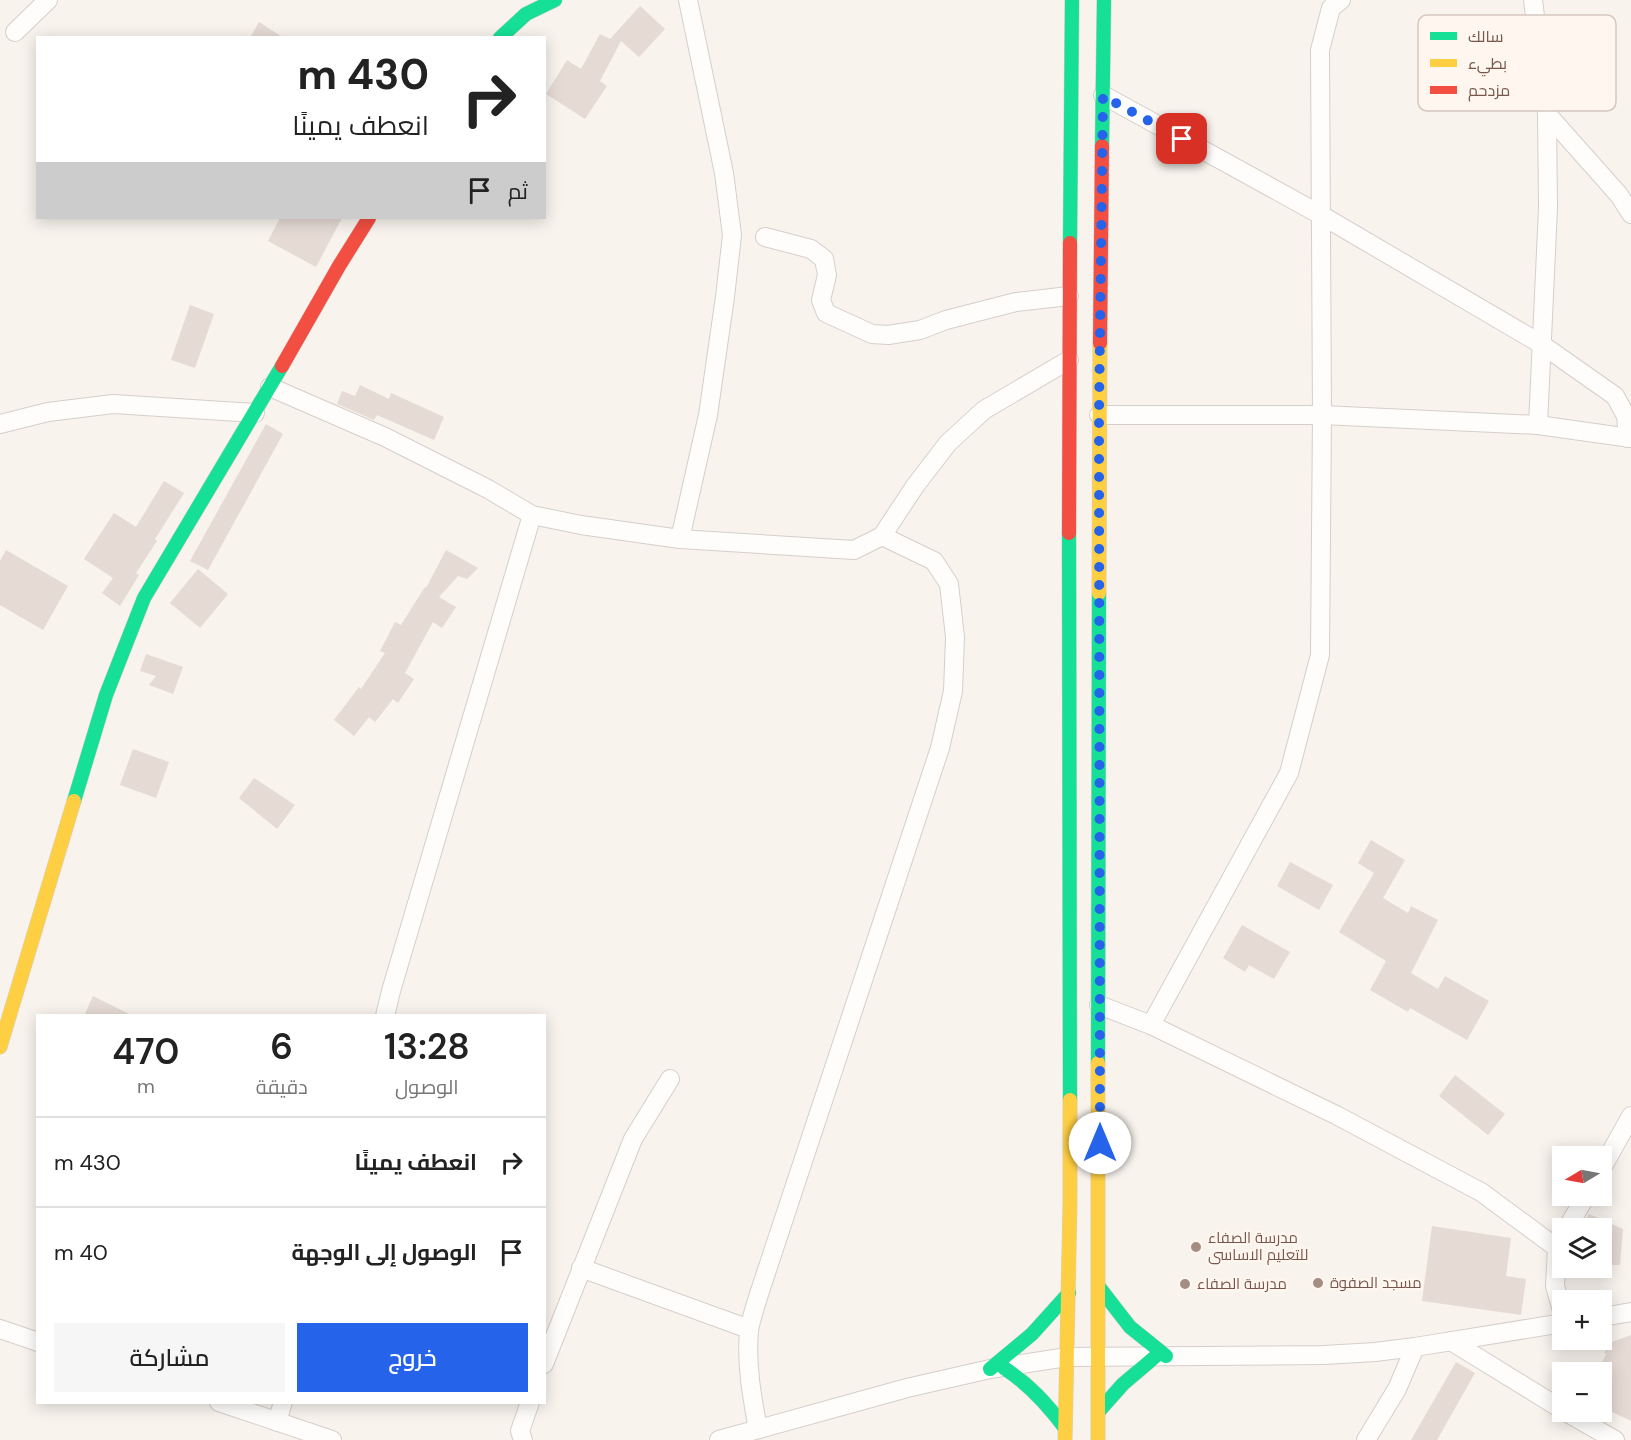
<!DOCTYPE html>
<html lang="ar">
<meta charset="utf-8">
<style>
body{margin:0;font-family:"DM Sans",Cairo,sans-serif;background:#f6f6f6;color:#222;direction:rtl;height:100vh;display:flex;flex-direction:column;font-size:22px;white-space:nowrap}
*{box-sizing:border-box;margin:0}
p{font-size:20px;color:#767676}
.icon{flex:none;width:33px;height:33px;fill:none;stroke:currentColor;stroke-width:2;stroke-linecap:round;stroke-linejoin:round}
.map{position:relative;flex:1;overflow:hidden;direction:ltr}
.panel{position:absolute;left:36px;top:1014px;width:510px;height:390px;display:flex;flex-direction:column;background:#fff;border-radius:0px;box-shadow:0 3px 15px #0003;direction:rtl}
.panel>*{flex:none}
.hud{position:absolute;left:36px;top:36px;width:510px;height:183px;border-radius:0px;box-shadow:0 3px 15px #0003;direction:rtl;background:#fff;color:#222;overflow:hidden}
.needle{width:39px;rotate:260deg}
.controls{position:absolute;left:1552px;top:1146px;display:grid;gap:12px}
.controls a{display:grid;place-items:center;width:60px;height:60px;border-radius:0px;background:#fff;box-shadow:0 3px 15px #0003;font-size:30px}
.pin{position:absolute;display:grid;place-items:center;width:51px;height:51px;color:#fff;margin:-26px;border-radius:12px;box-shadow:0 3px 9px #0006}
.me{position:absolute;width:66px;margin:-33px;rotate:0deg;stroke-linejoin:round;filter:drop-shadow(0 0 4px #0008)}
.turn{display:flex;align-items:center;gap:21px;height:126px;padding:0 18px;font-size:27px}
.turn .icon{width:78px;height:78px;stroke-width:2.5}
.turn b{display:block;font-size:42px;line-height:51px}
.then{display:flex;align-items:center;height:57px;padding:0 18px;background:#0003;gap:12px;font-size:22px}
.eta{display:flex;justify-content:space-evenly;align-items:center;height:102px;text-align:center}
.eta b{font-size:36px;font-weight:600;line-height:42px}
.action{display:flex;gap:12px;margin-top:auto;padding:12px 18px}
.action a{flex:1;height:69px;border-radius:0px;background:#2563eb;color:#fff;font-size:24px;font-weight:600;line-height:69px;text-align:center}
.action a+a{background:#f6f6f6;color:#222}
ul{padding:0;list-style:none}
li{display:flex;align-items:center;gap:18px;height:90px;padding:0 18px;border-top:2px solid #e0e0e0}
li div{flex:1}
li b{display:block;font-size:22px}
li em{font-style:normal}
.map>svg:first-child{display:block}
</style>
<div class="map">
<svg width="1631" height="1440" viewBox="0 0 1631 1440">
<rect width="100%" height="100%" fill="#f8f3ed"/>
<g fill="#e5dad4">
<polygon points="640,6 665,29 639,57 621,41 600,81 607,86 585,119 546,94 567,60 581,69 600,34 610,39"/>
<polygon points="259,22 284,38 250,38"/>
<polygon points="280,218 342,218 316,267 268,241"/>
<polygon points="190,305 214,314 195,368 171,360"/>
<polygon points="360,385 389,399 391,393 444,417 434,440 377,415 374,420 337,404 342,391 355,396"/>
<polygon points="266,424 283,434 208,570 190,561"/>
<polygon points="164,481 184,493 155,539 157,541 136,573 139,575 120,606 102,593 113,578 84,559 114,513 136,527"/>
<polygon points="6,550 68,586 43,630 0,605 0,561"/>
<polygon points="446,550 478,568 467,579 458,576 439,597 456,607 442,628 433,622 405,673 414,679 398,703 393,699 375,722 369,717 354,736 334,720 359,687 361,689 385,653 380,651 395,622 401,625 425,587 426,588"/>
<polygon points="198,569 228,594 200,628 170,603"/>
<polygon points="146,654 183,667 173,694 149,685 156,676 140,671"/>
<polygon points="133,749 169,762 156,798 120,785"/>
<polygon points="254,778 295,805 277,829 239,798"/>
<polygon points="1371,840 1405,860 1383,898 1408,913 1411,906 1438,920 1411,973 1438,989 1445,976 1489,1001 1467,1040 1410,1008 1408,1012 1370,990 1386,961 1339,932 1374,873 1358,863"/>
<polygon points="1290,862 1333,885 1319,910 1277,886"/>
<polygon points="1242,925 1290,952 1274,979 1249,965 1245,972 1223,958"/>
<polygon points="93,996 133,1016 84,1016"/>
<polygon points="1455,1075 1505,1114 1488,1135 1439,1096"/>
<polygon points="1589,1214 1623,1229 1620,1265 1602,1265 1602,1228 1581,1228"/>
<polygon points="1432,1226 1511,1238 1506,1276 1526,1279 1521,1315 1422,1301"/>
<polygon points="1631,1335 1631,1421 1602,1407 1602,1372 1597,1372 1606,1354 1604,1353 1609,1343"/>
<polygon points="1456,1362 1475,1373 1437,1440 1411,1440"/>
</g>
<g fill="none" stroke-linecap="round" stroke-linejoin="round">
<g stroke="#d6ceca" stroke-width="20">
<g id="street">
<polyline points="1533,0 1547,114 1548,208 1538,425"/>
<polyline points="15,32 48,0"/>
<polyline points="1103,95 1321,215 1541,344 1615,396 1626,416 1628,438"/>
<polyline points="1547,114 1619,195 1631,214"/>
<polyline points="765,237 811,249 824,259 827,275 821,300 826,313 872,334 888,335 920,330 946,320 1016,302 1069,296"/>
<polyline points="270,387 385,437 488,489 532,515 581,525 680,539 854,550 882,536 915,486 948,443 984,410 1069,360"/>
<polyline points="1099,415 1322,415 1538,425 1631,438"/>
<polyline points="0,424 48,412 113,404 255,413"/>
<polyline points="680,539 708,415 725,297 732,235 724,173 688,0"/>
<polyline points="1099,1005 1151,1025 1336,1115 1481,1192 1557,1248"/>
<polyline points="385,1016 391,991 532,515"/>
<polyline points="1151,1025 1289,773 1320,655 1322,415 1320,50 1331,8 1341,0"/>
<polyline points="1602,1168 1631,1116"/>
<polyline points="1567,1228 1586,1196"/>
<polyline points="1563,1237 1557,1248 1555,1286 1563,1314"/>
<polyline points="581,1268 749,1329"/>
<polyline points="1602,1317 1631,1312"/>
<polyline points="0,1329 38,1342"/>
<polyline points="1451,1341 1563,1410"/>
<polyline points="544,1364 633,1139 670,1079"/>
<polyline points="219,1402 332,1440"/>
<polyline points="1566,1412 1615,1440"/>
<polyline points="277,1422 283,1402"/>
<path d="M758,1429c-6,-32 -12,-64 -9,-98 2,-13 7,-27 11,-40l180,-543 13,-57 2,-54 -6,-53 -15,-23 -52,-25"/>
<polyline points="523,1440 520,1431 530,1402"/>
<polyline points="719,1440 907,1388 990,1369 1067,1357 1324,1355 1375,1352 1415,1347 1563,1323"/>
<polyline points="1366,1440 1397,1389 1415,1347"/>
</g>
</g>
<g stroke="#d8cec9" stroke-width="15">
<g id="fast">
<polyline points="500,38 526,14 555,0"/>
<polyline points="1102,146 1104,0"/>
<polyline points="1070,243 1072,0"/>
<polyline points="1069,533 1070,1100"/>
<polyline points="74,801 106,695 144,598 282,366"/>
<polyline points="1098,1063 1099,593"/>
<polyline points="1099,1287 1130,1327 1166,1356"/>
<path d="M1004,1368c25,16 43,36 61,60"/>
<polyline points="990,1369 1032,1334 1069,1293"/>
<polyline points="1099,1411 1123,1384 1156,1356"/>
</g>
</g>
<g stroke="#d8cec9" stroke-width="15">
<g id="slow">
<polyline points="1099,593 1100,343"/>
<polyline points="0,1047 74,801"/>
<polyline points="1065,1440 1070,1203 1070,1100"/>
<polyline points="1098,1440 1098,1063"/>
</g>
</g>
<g stroke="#d8cec9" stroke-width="15">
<g id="jam">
<polyline points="1100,343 1102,146"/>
<polyline points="282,366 339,266 369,218"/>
<polyline points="1069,533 1070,243"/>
</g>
</g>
<use href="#street" stroke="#fefdfc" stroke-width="18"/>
<use href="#fast" stroke="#16e098" stroke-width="14"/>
<use href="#slow" stroke="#ffcf43" stroke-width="14"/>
<use href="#jam" stroke="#f24e42" stroke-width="14"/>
</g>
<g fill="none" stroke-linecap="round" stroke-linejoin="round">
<polyline stroke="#2563eb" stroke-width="10" stroke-dasharray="0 18" points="1100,1143 1099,415 1103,96 1182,139"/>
</g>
<g fill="#a48e84" stroke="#fff7ef" stroke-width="2">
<circle cx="1196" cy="1247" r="6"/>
<circle cx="1318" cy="1283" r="6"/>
<circle cx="1185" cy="1284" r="6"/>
</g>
<g text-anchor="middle" stroke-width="4.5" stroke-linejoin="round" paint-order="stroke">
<g font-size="15" fill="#77574c" stroke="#fff7ef" text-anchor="start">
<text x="1208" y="1243">مدرسة الصفاء<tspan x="1208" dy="17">للتعليم الاساسى</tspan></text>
<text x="1330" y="1288">مسجد الصفوة</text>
<text x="1197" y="1289">مدرسة الصفاء</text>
</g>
</g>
<rect x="1418" y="15" width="198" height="96" rx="9" fill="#fff7ef" stroke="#d6c7be" stroke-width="1.5"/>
<rect x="1430" y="32" width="27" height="8" fill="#16e098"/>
<rect x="1430" y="59" width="27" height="8" fill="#ffcf43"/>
<rect x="1430" y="86" width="27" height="8" fill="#f24e42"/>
<g font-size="16" fill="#77574c">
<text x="1468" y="42">سالك</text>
<text x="1468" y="69">بطيء</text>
<text x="1468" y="96">مزدحم</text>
</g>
</svg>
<div class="controls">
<a><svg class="needle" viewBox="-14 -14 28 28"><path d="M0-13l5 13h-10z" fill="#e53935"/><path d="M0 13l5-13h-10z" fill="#767676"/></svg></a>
<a><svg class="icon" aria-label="layers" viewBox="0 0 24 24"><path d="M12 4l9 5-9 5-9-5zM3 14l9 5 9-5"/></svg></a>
<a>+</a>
<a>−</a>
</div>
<div class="pin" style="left:1182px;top:139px;background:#d93025"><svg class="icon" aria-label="arrive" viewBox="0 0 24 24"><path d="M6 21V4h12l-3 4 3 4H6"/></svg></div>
<svg class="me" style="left:1100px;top:1143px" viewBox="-20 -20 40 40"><circle r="19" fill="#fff"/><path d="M0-13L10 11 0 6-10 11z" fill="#2563eb"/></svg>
<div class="hud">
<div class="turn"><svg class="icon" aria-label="right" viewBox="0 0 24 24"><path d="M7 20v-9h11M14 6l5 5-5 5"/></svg><div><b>430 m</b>انعطف يمينًا</div></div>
<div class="then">ثم<svg class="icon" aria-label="arrive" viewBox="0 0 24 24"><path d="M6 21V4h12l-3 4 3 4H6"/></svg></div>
</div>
<section class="panel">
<div class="eta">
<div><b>13:28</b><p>الوصول</p></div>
<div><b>6</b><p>دقيقة</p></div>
<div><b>470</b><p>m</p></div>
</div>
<ul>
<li><svg class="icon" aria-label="right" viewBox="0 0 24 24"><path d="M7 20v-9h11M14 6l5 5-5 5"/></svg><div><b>انعطف يمينًا</b></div><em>430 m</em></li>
<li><svg class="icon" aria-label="arrive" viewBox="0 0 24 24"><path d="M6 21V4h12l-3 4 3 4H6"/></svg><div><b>الوصول إلى الوجهة</b></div><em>40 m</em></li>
</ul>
<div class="action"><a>خروج</a><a>مشاركة</a></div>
</section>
</div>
